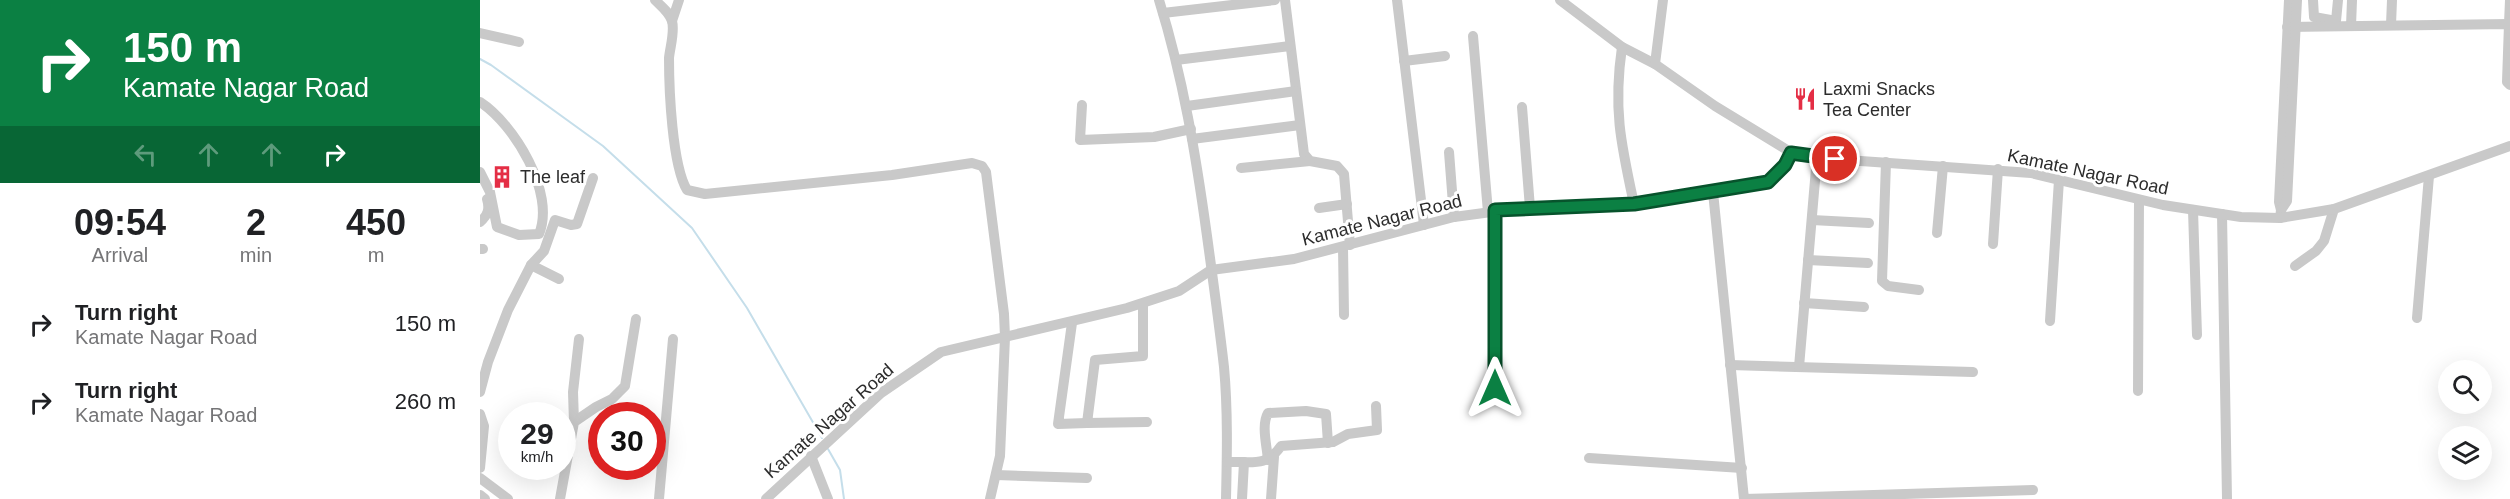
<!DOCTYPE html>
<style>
body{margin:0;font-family:Helvetica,sans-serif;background:#f6f6f6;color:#202124;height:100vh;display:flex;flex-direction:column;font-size:22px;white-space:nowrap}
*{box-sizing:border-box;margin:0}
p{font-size:20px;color:#757577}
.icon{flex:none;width:33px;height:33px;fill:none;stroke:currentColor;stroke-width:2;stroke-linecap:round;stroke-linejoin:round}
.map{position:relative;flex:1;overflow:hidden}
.drawer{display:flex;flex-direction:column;background:#fff;width:480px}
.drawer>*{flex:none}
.banner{background:#0b8043;color:#fff;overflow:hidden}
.tools{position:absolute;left:1958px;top:360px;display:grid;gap:12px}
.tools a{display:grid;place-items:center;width:54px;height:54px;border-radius:50%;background:#fff;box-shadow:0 6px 24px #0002;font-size:30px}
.speed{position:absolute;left:18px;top:402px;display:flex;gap:12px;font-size:30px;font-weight:700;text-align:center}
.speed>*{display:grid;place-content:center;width:78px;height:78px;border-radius:50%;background:#fff;box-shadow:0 6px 24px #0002;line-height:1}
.speed small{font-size:15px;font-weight:400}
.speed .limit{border:9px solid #d22;background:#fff;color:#111}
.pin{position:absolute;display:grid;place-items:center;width:51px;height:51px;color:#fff;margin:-26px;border:3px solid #fff;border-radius:50%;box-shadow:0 2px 6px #0007}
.me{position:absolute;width:66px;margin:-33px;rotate:0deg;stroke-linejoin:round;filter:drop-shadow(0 0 4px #0008)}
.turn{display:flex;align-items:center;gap:21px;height:126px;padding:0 24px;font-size:27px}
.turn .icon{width:78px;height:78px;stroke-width:2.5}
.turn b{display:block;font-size:42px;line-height:51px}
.lanes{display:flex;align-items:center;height:57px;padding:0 24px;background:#0003;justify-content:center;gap:30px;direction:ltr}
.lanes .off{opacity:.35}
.eta{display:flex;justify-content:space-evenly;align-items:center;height:102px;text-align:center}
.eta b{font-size:36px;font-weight:600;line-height:42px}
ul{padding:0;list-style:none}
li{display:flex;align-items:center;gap:18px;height:78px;padding:0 24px}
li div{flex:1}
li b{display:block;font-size:22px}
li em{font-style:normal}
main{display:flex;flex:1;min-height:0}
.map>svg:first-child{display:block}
</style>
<main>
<section class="drawer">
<div class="banner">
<div class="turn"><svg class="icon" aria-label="right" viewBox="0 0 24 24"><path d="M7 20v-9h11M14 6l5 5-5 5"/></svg><div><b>150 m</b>Kamate Nagar Road</div></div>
<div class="lanes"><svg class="icon off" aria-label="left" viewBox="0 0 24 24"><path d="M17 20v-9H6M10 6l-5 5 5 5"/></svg><svg class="icon off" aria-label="ahead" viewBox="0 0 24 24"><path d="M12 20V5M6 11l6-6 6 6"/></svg><svg class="icon off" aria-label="ahead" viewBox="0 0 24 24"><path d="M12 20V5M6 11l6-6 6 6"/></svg><svg class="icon" aria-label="right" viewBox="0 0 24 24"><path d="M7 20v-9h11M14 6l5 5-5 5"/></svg></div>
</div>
<div class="eta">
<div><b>09:54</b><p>Arrival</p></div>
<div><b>2</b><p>min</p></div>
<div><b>450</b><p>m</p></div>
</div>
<ul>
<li><svg class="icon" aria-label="right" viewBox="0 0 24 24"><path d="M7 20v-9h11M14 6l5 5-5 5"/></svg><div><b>Turn right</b><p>Kamate Nagar Road</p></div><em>150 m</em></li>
<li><svg class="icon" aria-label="right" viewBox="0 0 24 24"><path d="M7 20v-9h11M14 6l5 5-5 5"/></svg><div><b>Turn right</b><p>Kamate Nagar Road</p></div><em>260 m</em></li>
</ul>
</section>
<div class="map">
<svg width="2030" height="499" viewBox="0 0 2030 499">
<rect width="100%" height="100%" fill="#fff"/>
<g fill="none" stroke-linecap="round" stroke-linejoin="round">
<g stroke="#c5deea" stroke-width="2">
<polyline points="0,59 11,65 123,146 212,228 267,308 342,438"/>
<polyline points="348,449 360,470 364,499"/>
</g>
<g stroke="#c9c9c9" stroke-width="10">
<path d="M175,0c7,7 14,12 17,21 3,11 -2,26 -3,37 0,31 3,107 18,132l18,4 187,-19 80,-12 10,3 4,6 18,142 1,23 -5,119 -10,43"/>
<path d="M679,0c24,77 37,156 48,236 6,44 12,87 17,131 4,44 3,88 2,132"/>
<polyline points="805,0 824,154 830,161 857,166 864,174 870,245"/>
<polyline points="917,0 944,225"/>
<polyline points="1080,0 1142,47 1175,64 1235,106 1312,153"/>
<polyline points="1833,0 1834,17 1856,21 1858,0"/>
<polyline points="683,13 795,0"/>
<polyline points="192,21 199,0"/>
<polyline points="2029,24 2030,0"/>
<polyline points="1911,25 1912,0"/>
<polyline points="1871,26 1872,0"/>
<polyline points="1807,27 2029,24 2027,82 2030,85"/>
<polyline points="0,33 39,42"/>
<polyline points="993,36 1008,212"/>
<path d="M1142,47c-9,62 -1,97 12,157"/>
<polyline points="696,60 810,46"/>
<polyline points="924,61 965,56"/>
<polyline points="1175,64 1183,0"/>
<path d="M0,102c34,22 76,91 59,132l-20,1 -22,-8 -7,-35 -10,-20"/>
<polyline points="602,105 600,140 674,137 711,129"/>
<polyline points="707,106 816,91"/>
<polyline points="1042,107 1050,208"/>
<polyline points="712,139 820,125"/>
<polyline points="969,152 974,217"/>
<polyline points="1406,162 1402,281 1408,286 1439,290"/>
<polyline points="761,168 830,161"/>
<polyline points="1233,192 1264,499 1553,490"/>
<polyline points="839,208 867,204"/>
<polyline points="1015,210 1015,388"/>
<polyline points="1713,210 1717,335"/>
<polyline points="1801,210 1799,202 1809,0"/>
<polyline points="1742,214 1747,499"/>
<polyline points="1800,218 1801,210 1807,201 1817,0"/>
<polyline points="1332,220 1389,223"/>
<path d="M0,222c8,-7 10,-13 7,-23"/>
<polyline points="1457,233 1463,166"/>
<polyline points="1513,244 1518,169"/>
<polyline points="863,247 864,315"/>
<polyline points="0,249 3,249"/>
<polyline points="1328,260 1388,263"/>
<polyline points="51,265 79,279"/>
<polyline points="1815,266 1836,251 1844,241 1854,209"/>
<polyline points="1324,303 1384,307"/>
<polyline points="663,304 663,356 615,360 607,423 667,422"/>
<polyline points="1937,318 1949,176"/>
<polyline points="1570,321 1579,180"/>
<polyline points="592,323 578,424 607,423"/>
<polyline points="1250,365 1493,372"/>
<polyline points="1319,367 1337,157"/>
<polyline points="1658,391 1659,200"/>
<polyline points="0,392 8,362 28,310 51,265 64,251 75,220 91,225 97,224 113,178"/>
<polyline points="0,414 4,426 0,468"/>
<polyline points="94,422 93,392 99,339"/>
<polyline points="331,456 348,499"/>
<polyline points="1109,458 1262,468"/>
<path d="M788,460c-1,-14 -7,-35 0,-47l38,-2 20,3 2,29"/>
<path d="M747,462c24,-1 39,6 54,-16l52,-4 15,-8 29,-4 -1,-24"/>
<polyline points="516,475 607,478"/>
<polyline points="0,478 28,499"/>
<polyline points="0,495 5,499"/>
<polyline points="80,499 94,422 116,407 132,399 145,386 156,319"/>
<polyline points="179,499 193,339"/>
<polyline points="286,499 401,393 461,352 647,308 699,291 731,270 814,259 974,217 1041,208 1154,204 1288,182 1305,165 1312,153 1324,157 1551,173 1683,205 1761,217 1800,218 1854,209 2030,146"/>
<polyline points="762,499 764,462"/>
<polyline points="791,499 794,457"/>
</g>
</g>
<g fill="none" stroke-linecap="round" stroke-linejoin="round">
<g stroke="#07532c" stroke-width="15">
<polyline id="route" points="1015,388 1015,210 1154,204 1288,182 1305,165 1311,153 1355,159"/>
</g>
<use href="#route" stroke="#0b8043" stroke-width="10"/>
</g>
<defs>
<g id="restaurant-bare" transform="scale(1.8)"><path d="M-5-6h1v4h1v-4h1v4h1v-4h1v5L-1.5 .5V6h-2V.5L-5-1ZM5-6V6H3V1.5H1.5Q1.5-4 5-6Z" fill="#e42e45" stroke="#fff" stroke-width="2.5" paint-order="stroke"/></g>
<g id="building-bare" transform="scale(1.8)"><path d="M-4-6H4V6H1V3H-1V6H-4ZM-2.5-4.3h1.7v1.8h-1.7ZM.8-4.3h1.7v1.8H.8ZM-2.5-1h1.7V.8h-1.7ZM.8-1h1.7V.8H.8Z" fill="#e42e45" stroke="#fff" stroke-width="2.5" paint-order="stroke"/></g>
</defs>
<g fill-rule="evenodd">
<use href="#restaurant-bare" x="1325" y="99"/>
<use href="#building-bare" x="22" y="177"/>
</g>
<g text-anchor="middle" stroke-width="6" stroke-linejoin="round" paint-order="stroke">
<g font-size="18" fill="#2c2c2c" stroke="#fff" text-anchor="start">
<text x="1343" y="95">Laxmi Snacks<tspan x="1343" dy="21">Tea Center</tspan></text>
<text x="40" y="183">The leaf</text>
</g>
<g font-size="18" fill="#2c2c2c" stroke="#fff">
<text transform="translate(1608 172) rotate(12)" y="6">Kamate Nagar Road</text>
<text transform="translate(902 220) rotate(-14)" y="6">Kamate Nagar Road</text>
<text transform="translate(349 421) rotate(-41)" y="6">Kamate Nagar Road</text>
</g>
</g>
</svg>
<div class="tools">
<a><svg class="icon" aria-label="search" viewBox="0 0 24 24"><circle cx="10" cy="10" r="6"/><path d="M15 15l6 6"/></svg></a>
<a><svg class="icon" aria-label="layers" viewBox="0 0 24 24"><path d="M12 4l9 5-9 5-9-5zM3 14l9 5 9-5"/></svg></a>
</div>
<div class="speed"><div>29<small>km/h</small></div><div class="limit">30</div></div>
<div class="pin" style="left:1355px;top:159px;background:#d93025"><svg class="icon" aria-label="arrive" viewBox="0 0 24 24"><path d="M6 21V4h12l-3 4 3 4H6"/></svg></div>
<svg class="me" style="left:1015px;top:388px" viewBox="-20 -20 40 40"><path d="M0-17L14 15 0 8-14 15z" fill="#0b8043" stroke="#fff" stroke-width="4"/></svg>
</div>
</main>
